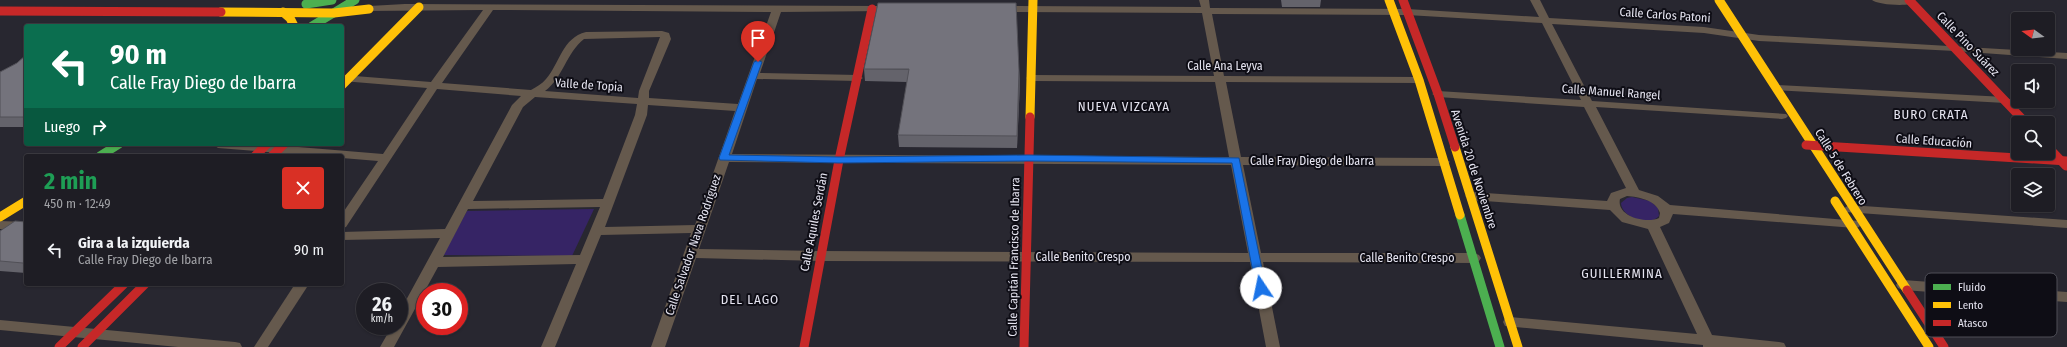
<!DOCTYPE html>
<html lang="es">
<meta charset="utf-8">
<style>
body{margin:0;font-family:"Fira Sans Condensed",sans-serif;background:#2b2a31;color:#f1f3f6;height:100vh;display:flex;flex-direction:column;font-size:15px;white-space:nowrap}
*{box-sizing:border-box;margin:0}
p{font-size:13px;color:#a1a2a6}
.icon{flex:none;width:22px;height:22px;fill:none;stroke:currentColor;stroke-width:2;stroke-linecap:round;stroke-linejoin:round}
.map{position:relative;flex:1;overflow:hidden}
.side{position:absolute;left:24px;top:154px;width:320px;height:132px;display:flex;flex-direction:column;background:#1e1d24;border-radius:4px;box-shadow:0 1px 3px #0004,0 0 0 1px #3c3b41}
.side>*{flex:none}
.top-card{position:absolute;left:24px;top:24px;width:320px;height:122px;border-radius:4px;box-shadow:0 1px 3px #0004,0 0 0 1px #3c3b41;background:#0b6e4f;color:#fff;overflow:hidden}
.needle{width:26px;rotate:285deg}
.controls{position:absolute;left:2011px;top:12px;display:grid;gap:8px}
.controls a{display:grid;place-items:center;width:44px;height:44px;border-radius:4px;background:#1e1d24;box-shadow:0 1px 3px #0004,0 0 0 1px #3c3b41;font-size:20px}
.speed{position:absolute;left:356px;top:283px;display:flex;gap:8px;font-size:20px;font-weight:700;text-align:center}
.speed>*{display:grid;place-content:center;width:52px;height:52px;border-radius:50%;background:#1e1d24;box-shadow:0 1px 3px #0004,0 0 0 1px #3c3b41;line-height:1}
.speed small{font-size:10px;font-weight:400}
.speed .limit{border:6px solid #d22;background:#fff;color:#111}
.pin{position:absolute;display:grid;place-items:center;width:34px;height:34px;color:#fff;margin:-41px -17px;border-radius:50% 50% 50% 0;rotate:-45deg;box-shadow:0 0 4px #0007}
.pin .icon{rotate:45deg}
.me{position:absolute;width:44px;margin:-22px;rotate:349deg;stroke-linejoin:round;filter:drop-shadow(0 0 3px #0008)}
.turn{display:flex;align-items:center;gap:14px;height:84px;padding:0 20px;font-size:18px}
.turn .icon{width:52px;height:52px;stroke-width:2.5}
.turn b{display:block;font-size:28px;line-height:34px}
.then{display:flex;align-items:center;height:38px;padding:0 20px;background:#0003;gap:8px;font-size:15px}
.round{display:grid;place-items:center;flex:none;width:42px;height:42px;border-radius:4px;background:#2b2a31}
.summary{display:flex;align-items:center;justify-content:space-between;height:68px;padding:0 20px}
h1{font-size:24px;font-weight:700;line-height:30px;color:#1e9e55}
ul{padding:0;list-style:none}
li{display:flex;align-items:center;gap:12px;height:56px;padding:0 20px}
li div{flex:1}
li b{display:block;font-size:15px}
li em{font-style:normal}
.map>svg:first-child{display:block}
</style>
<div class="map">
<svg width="2067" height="347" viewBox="0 0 2067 347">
<rect width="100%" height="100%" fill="#282730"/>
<g fill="#362465">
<path d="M1632,197l18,4 8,7 1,8c-10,11 -37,2 -38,-13l6,-5z"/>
<polygon points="594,209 572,256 443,255 467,211"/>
</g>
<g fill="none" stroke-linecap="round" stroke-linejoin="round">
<g fill="#65594d" fill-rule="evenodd">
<path d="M1199,0h10l1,8 197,1 132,8 -9,-17h10l9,18 155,9 55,8 308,18v6l-112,-8 -196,-10 -55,-8 -152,-9 40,77 194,13 2,2 -2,2 -4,1 -186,-12 43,83 19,6 12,9 189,16 2,3 -2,3 -4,1 -182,-14 -4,9 -9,4 52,108 67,7 5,1 2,4h-83v-2l-198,-19 -2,-4 2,-4 5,-1 187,17 -49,-105 -26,-7 -12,-12 -139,-10 -6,-4 6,-4 136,9 4,-8 15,-5 -42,-81 -146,-10 -6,-3 6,-3 143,9 -39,-77 -135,-8 -195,-1 12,62 195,1 5,3 -5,3 -193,-1 15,75 203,1 6,4 -6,4 -201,-1 18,88h213l5,2 2,3 -2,3 -5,2 -211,-1 17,85h-14l-16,-85 -430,-1 -124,-3 -31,89h-14l40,-114 -90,2 -46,112h-14l35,-83 -138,3 -44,80h-14l12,-21h7v-13l41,-75 -98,2v-8l103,-3 67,-124 9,-9 -84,-7 -91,138 -4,1v-14l36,-53 -36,-3v-2h-24l-100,-8 -6,-4h50l121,10 44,-66 -85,-7v-6l89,7 52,-72 -118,1 -1,-2 1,-2 4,-1 36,-2 477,2 5,3 -1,2 -105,1 -21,61 98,2 5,3 -5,3 -101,-2 -25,75 497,3 -14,-75 -184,-1 -5,-3 5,-3 183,1 -12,-63 -202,-1 -5,-3 5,-3 201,1zM493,10l278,2 -33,92 -89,-6v-7l22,-52 -2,-6 -7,-2 -76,1c-24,6 -26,31 -40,47 -4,5 -10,8 -15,11l-89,-7zM660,37l-21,54 -1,7 -93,-7c18,-13 21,-38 39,-52zM535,97l102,7 -2,11 -32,84 -130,2 50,-94zM648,105l87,6 -40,114 -90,2 42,-112zM729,162l502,3 17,88 -428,-2 -121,-2zM1627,196c12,1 29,4 33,17l-1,5c-12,6 -43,-1 -39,-19zM600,207l-20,48 -137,2 25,-48z"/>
<path d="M1872,0h43l1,2c-5,5 -39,3 -44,-2z"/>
<polygon points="1777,85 2005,97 2011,100 2005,103 1773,90 1772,88 1773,86"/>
<polygon points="1849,205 2067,220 2067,228 1845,212 1843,209"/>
<polygon points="0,221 26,222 26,230 0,229"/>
<polygon points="1903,280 2067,292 2067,302 1903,290 1898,288 1896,285 1898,282"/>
<polygon points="295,284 309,284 268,347 254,347"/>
<polygon points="0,320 235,342 240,343 242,347 178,347 0,330"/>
</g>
<g stroke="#4caf50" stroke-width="9">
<polyline points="306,4 332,0"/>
<polyline points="312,26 355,0"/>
<polyline points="100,156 119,144"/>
<polyline points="1460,215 1500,347"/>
</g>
<g stroke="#ffc107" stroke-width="9">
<polyline points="1389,0 1419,80 1460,215"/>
<polyline points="1719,0 1907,290"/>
<polyline points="221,12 334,13 369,9"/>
<polyline points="283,12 290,18 294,26"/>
<polyline points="342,85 419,7"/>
<polyline points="1030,117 1033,0"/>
<polyline points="1455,147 1518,347"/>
<polyline points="1835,201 1929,347"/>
<polyline points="0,217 26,201"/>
</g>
<g stroke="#c62828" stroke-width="9">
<polyline points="1403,0 1438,94 1455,147"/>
<polyline points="1909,0 2026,123"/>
<polyline points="0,11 221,12"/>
<polyline points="1806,145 2067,161"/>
<polyline points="2048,147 2066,166"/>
<polyline points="255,156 267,144"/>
<polyline points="272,156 284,144"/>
<polyline points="1907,290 1944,347"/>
<polyline points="59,347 124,284"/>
<polyline points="82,347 145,284"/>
<polyline points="804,347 839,160 872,9"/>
<polyline points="1024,347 1030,117"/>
</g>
</g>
<g fill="#64636b">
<polygon points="1281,0 1321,0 1320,7 1282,7"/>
<polygon points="26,55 26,127 0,127 0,72 17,63"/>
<polygon points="864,69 1019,70 1020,82 1017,148 899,147 898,135 907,82 865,81"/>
<polygon points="26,222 26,273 0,271 0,231"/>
</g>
<g fill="#515057">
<polygon points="1019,70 1020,82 1017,148 1017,136"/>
<polygon points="26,261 26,266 23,263"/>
</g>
<g fill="#74737c" stroke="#515057">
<polygon points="878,3 1016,3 1019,70 1017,136 898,135 909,69 864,69"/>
<polygon points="188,24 186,26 61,26 62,25"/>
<polygon points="26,55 26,117 0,117 0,72 17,63"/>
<polygon points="15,221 26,222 26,261 23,263 0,261 0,231"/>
</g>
<polygon fill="#1a73e8" stroke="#114b97" points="758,60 762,62 729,155 839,157 1028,155 1239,158 1266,288 1261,291 1256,288 1232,163 1028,161 839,163 720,160 719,158 754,62"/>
<g text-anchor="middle" stroke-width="4" stroke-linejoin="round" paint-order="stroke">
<g font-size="12" fill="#e5e4f0" stroke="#0e0d15">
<text transform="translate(1665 15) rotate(4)" y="4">Calle Carlos Patoni</text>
<text transform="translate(1968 44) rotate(46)" y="4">Calle Pino Suárez</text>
<text x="1225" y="70">Calle Ana Leyva</text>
<text transform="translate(589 85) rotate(4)" y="4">Valle de Topia</text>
<text transform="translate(1611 92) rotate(4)" y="4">Calle Manuel Rangel</text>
<text transform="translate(1934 141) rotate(4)" y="4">Calle Educación</text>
<text x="1312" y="165">Calle Fray Diego de Ibarra</text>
<text transform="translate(1841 167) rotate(58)" y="4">Calle 5 de Febrero</text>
<text transform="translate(1474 169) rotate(72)" y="4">Avenida 20 de Noviembre</text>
<text transform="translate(814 222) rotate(-79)" y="4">Calle Aquiles Serdán</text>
<text transform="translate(693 245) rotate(-71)" y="4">Calle Salvador Nava Rodríguez</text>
<text transform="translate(1014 257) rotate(-89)" y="4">Calle Capitán Francisco de Ibarra</text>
<text x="1083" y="261">Calle Benito Crespo</text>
<text x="1407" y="262">Calle Benito Crespo</text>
</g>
<g font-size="13" letter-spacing="1" fill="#e5e4f0" stroke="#0e0d15">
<text x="1124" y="111">NUEVA VIZCAYA</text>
<text x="1931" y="119">BURO CRATA</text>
<text x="1622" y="278">GUILLERMINA</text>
<text x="750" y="304">DEL LAGO</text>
</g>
</g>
<rect x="1925" y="273" width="132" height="64" rx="6" fill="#0e0d15" stroke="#4e4e57" stroke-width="1"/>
<rect x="1933" y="284" width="18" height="6" fill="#4caf50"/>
<rect x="1933" y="302" width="18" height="6" fill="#ffc107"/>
<rect x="1933" y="320" width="18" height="6" fill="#c62828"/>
<g font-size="11" fill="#e5e4f0">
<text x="1958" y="291">Fluido</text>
<text x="1958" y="309">Lento</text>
<text x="1958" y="327">Atasco</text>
</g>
</svg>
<div class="controls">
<a><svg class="needle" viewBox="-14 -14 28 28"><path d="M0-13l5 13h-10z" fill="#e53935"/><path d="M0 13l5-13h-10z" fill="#a1a2a6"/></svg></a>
<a><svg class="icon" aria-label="sound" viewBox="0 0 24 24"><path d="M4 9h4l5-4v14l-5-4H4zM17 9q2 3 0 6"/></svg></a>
<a><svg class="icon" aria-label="search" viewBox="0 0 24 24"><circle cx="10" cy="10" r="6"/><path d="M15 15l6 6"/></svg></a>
<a><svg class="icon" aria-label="layers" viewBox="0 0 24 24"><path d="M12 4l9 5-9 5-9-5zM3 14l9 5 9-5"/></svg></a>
</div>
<div class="speed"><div>26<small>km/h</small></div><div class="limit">30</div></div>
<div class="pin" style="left:758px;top:62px;background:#d93025"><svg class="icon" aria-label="arrive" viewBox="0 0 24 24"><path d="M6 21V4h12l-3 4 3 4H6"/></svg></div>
<svg class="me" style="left:1261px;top:288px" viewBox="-20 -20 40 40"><circle r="19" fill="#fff"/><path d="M0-13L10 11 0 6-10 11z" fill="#1a73e8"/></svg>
<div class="top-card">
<div class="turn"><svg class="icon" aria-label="left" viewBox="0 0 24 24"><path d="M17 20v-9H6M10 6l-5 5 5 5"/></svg><div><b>90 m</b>Calle Fray Diego de Ibarra</div></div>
<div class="then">Luego<svg class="icon" aria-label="right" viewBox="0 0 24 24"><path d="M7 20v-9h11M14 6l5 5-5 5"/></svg></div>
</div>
<section class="side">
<div class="summary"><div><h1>2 min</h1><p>450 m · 12:49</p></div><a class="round" style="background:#d93025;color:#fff"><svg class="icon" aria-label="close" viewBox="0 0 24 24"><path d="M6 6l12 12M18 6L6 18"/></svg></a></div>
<ul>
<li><svg class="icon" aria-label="left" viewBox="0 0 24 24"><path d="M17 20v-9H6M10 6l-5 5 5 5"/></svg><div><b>Gira a la izquierda</b><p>Calle Fray Diego de Ibarra</p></div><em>90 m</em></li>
</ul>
</section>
</div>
